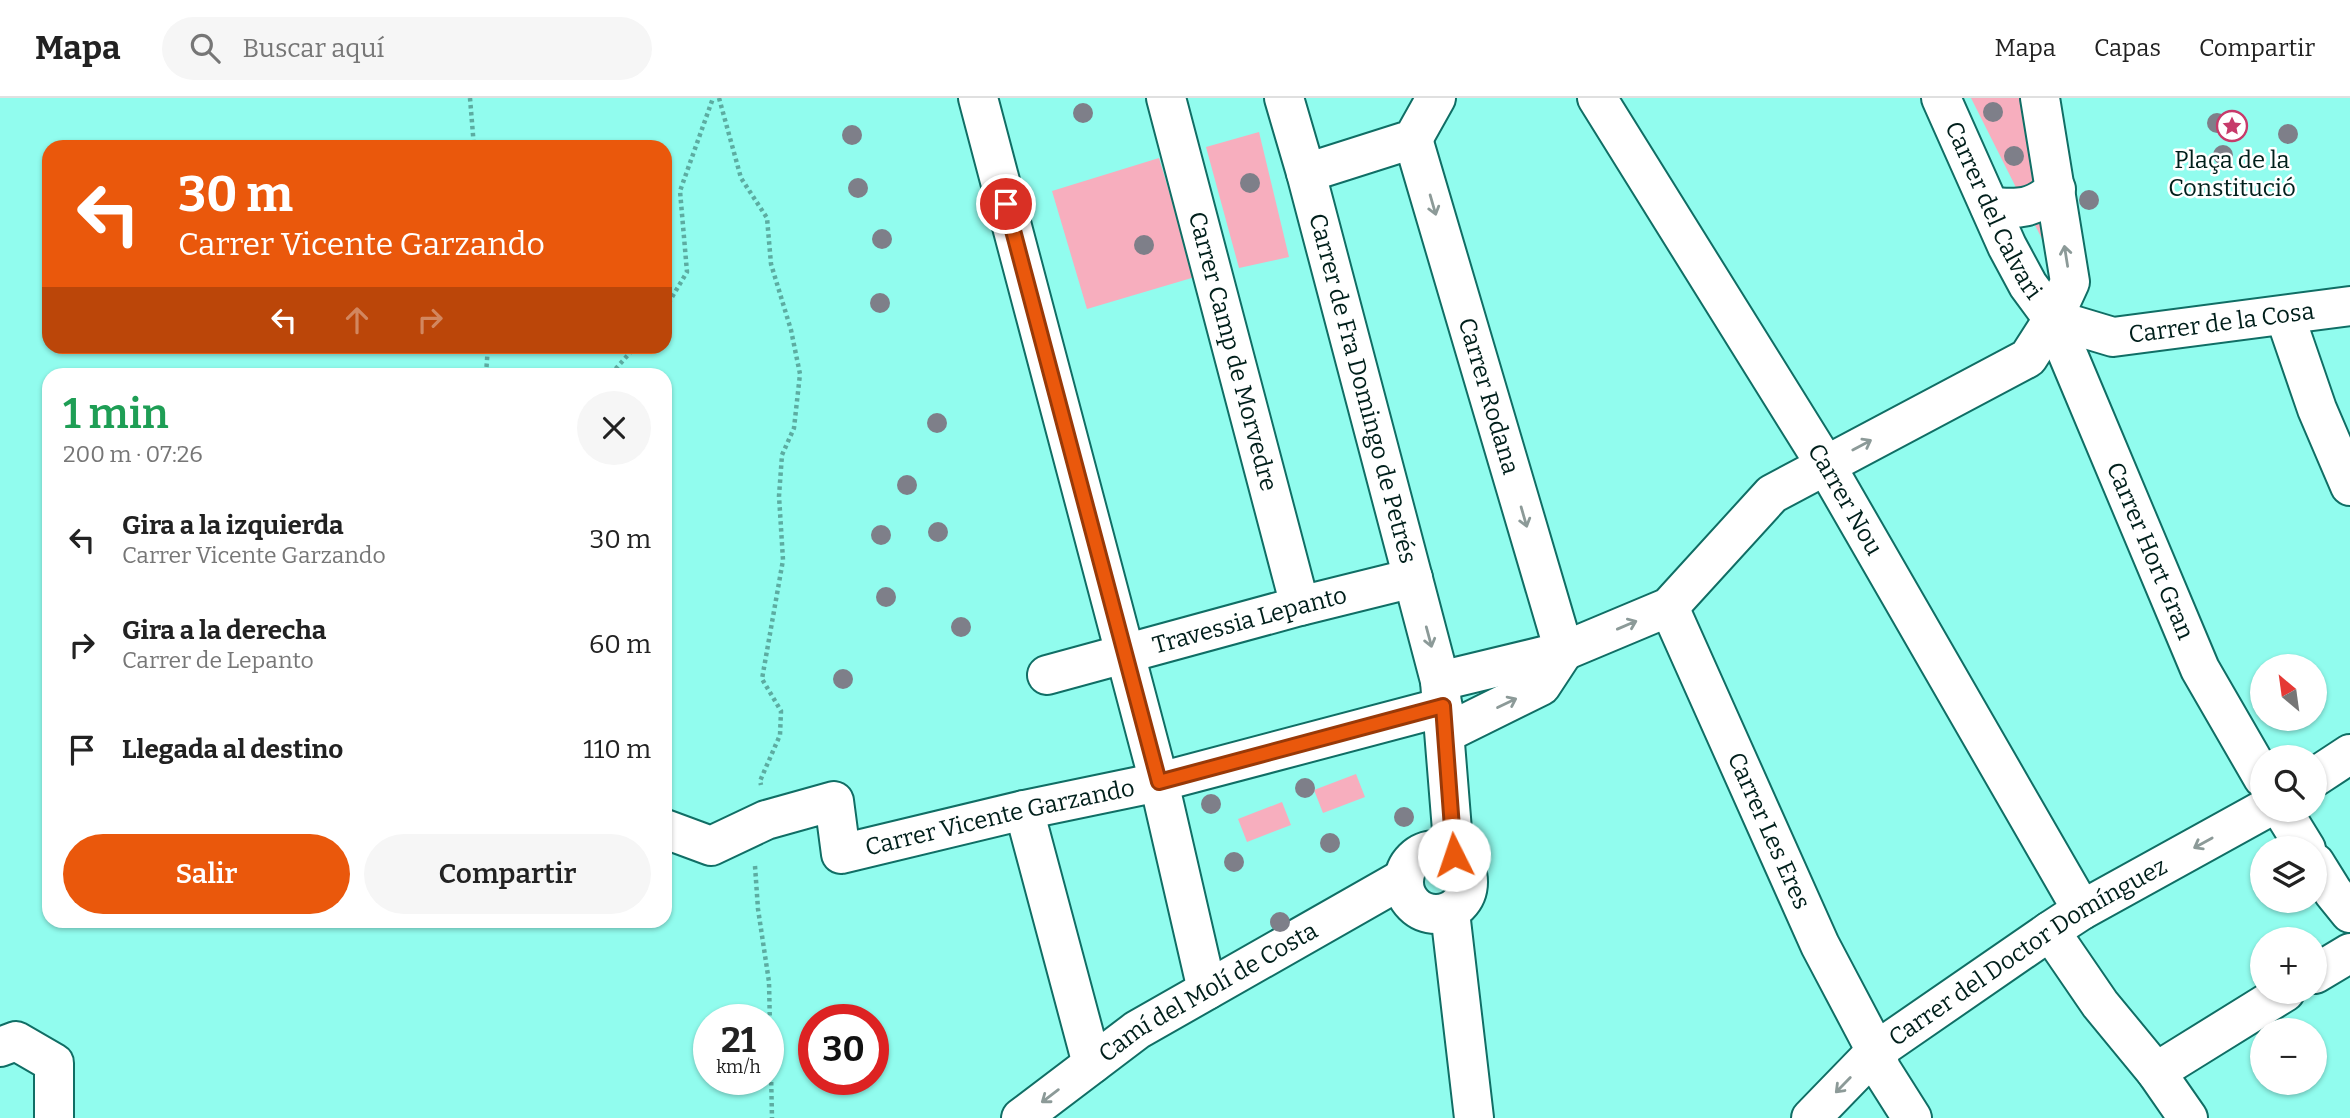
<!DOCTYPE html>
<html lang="es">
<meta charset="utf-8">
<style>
body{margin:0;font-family:Bitter,serif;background:#f6f6f6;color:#222;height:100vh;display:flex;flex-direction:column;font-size:26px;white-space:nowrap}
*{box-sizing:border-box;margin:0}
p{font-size:23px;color:#767676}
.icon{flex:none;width:38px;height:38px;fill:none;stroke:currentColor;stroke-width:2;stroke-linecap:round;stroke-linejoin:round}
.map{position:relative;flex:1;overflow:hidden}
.drawer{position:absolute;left:42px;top:270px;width:630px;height:560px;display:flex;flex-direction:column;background:#fff;border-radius:21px;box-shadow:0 2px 5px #0004}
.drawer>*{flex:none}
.hud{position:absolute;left:42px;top:42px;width:630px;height:214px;border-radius:21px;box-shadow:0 2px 5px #0004;background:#ea580c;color:#fff;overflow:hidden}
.needle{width:46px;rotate:331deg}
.controls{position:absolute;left:2250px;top:556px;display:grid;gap:14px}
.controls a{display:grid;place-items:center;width:77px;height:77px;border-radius:50%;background:#fff;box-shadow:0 2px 5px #0004;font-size:35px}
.speed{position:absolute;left:693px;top:906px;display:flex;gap:14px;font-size:35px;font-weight:700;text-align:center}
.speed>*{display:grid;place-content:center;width:91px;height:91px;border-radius:50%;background:#fff;box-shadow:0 2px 5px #0004;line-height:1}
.speed small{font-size:18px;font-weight:400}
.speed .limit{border:10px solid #d22;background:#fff;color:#111}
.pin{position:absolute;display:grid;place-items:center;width:60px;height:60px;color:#fff;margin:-30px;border:4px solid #fff;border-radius:50%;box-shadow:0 2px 7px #0007}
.me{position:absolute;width:77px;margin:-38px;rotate:356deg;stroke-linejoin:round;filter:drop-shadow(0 0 5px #0008)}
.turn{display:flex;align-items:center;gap:24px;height:147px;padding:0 21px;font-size:32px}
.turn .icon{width:91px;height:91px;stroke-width:2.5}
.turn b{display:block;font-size:49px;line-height:60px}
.lanes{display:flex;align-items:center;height:66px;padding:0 21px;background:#0003;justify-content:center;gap:35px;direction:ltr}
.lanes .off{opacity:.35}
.round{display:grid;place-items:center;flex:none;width:74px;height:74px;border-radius:37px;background:#f6f6f6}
.headline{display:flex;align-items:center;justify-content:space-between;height:119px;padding:0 21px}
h1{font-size:42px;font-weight:600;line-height:52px;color:#1e9e55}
.action{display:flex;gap:14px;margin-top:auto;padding:14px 21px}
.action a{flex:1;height:80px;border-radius:42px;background:#ea580c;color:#fff;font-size:28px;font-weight:600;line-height:80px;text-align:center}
.action a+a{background:#f6f6f6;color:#222}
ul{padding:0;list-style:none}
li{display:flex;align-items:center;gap:21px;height:105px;padding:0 21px}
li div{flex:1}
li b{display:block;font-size:26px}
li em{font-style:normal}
header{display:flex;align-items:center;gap:42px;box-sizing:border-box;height:98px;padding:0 35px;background:#fff;border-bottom:2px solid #e0e0e0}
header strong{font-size:33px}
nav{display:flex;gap:38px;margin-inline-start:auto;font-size:24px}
.search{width:490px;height:63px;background:#f6f6f6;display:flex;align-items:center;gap:18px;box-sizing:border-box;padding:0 24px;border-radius:38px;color:#767676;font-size:26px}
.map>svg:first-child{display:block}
</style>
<header>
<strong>Mapa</strong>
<div class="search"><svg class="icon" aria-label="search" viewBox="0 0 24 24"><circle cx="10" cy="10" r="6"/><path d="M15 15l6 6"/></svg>Buscar aquí</div>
<nav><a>Mapa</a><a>Capas</a><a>Compartir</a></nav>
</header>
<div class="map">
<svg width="2350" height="1020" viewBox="0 0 2350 1020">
<rect width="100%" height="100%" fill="#91fcee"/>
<g fill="#f7aebe">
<polygon points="1971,0 2024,0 2053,163"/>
<polygon points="1259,34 1289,159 1239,170 1206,49"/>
<polygon points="1159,60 1195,179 1087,211 1052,93"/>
<polygon points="1356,676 1365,699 1323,715 1314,692"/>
<polygon points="1282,704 1291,727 1247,744 1238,721"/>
</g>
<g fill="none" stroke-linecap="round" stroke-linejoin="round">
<g stroke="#106e65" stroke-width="42">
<g id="minor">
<polyline points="978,0 1159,684 1207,892"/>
<path id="s1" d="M1166,0l134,508"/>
<path id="s2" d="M1284,0l22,75 134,508 14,174"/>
<path id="s3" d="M1597,0l228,366 257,446"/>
<path id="s4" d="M1941,0l66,148 21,39 25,34 147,350 63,109"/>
<path id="s5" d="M1413,41l151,512"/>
<polyline points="1306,75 1413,41 1436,0"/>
<path d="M1990,109c30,2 42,3 66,-18"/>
<polyline points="2285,218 2317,311 2350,388"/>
<path id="s6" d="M2053,221l60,18 237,-31"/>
<path id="s7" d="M1669,509l151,338 56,106 5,18 31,49"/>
<path id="s8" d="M1047,577l253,-69 113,-28"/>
<polyline points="1440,583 1564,553 1669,509 1772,396 2028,260 2053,221 2070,184 2040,0"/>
<polyline points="1446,635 1541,588 1564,553"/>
<polyline points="2315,679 2350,656"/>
<polyline points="1024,712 1092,966"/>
<polyline points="2282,712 2306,751"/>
<path id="s9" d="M665,731l46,17 55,-26 68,-19 7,53 183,-44 135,-28 284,-75"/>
<circle cx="1436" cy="784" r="32"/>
<polyline points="2315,765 2333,794 2350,815"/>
<polyline points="1450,814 1474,1020"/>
<polyline points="2050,833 2100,906 2156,974 2188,1020"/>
<polyline points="2315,876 2350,855"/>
<polyline points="0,949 16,943 54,965 54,1020"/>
<polyline points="2156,974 2285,894"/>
<path id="s10" d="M1021,1020l116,-88 267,-152"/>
<path id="s11" d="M1811,1020l65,-67 174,-120 32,-21 181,-100"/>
</g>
</g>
<g stroke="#5caca1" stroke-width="4.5" stroke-dasharray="3.5 3.5" stroke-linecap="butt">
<polyline points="470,0 474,49"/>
<polyline points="719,0 741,80 767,120 771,166 791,232 800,276 794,330 782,357 779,398 783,462 762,581 781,613 780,637 760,683 761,687"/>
<polyline points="665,211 687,174 680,93 713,0"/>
<polyline points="486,276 488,248"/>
<polyline points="611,276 636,248"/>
<polyline points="755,768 758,811 769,884 772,1020"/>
</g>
<use href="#minor" stroke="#fff" stroke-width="38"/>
</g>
<g fill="#7e7f89">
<circle cx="1993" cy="14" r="10"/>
<circle cx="1083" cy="15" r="10"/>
<circle cx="2217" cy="25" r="10"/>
<circle cx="2288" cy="36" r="10"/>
<circle cx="852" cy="37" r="10"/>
<circle cx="2223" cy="57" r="10"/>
<circle cx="2014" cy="58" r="10"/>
<circle cx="1250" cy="85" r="10"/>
<circle cx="858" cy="90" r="10"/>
<circle cx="2089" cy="102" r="10"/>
<circle cx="882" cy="141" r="10"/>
<circle cx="1144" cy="147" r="10"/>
<circle cx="880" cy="205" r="10"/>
<circle cx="937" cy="325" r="10"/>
<circle cx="907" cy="387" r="10"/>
<circle cx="938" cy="434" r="10"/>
<circle cx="881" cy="437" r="10"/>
<circle cx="886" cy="499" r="10"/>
<circle cx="961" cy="529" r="10"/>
<circle cx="843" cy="581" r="10"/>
<circle cx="1305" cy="690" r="10"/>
<circle cx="1211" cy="706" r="10"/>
<circle cx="1404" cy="719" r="10"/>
<circle cx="1330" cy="745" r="10"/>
<circle cx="1234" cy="764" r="10"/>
<circle cx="1280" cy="824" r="10"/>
</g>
<defs><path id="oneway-shaft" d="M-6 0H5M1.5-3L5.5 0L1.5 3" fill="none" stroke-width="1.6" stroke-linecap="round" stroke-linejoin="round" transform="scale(1.75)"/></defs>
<g stroke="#8c9a98">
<use href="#oneway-shaft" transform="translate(1433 107) rotate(74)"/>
<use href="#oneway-shaft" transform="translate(2066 158) rotate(-99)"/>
<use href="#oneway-shaft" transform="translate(1862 347) rotate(-28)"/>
<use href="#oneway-shaft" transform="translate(1524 419) rotate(74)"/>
<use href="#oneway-shaft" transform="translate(1627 527) rotate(-23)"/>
<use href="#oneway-shaft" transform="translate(1429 539) rotate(75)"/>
<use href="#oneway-shaft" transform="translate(1507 605) rotate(-26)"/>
<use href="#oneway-shaft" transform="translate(2203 745) rotate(151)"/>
<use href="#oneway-shaft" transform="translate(1843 987) rotate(134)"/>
<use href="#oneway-shaft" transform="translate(1050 998) rotate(143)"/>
</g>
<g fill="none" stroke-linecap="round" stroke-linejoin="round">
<g stroke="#983908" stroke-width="18">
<polyline id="route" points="1006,106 1159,684 1443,608 1454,757"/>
</g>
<use href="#route" stroke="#ea580c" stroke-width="12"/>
</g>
<defs>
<g id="sight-ring" transform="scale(1.575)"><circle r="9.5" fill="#fff" stroke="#c73a6a" stroke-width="1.5"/><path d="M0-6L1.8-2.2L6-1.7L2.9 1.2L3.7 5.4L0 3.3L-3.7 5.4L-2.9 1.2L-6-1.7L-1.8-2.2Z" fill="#c73a6a"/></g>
</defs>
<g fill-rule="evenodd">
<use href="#sight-ring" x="2232" y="28"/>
</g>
<g text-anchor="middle" stroke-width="5" stroke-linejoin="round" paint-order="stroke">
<g font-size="24" fill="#001f1b" stroke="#fff">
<text x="2232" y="70">Plaça de la<tspan x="2232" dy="28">Constitució</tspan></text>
</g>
<g font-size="24" fill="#001f1b" stroke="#fff">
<text dy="8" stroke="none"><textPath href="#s4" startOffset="124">Carrer del Calvari</textPath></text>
<text dy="8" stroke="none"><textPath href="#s6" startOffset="172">Carrer de la Cosa</textPath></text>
<text dy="8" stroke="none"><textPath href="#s1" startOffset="262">Carrer Camp de Morvedre</textPath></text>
<text dy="8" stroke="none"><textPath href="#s2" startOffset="301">Carrer de Fra Domingo de Petrés</textPath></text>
<text dy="8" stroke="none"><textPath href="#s5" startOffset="268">Carrer Rodana</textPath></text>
<text dy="8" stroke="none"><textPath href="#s3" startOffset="472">Carrer Nou</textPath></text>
<text dy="8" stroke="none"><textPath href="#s4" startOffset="500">Carrer Hort Gran</textPath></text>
<text dy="8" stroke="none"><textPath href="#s8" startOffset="210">Travessia Lepanto</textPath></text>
<text dy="8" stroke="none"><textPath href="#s9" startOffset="397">Carrer Vicente Garzando</textPath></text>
<text dy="8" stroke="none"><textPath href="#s7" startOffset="245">Carrer Les Eres</textPath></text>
<text dy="8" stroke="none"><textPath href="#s11" startOffset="275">Carrer del Doctor Domínguez</textPath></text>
<text dy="8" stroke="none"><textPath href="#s10" startOffset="226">Camí del Molí de Costa</textPath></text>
</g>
</g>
</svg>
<div class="controls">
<a><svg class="needle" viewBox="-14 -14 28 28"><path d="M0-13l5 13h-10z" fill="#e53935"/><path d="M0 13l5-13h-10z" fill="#767676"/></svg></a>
<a><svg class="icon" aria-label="search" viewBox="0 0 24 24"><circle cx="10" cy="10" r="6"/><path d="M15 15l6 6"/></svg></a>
<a><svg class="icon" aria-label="layers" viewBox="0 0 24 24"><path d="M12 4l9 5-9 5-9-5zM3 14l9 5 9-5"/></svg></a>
<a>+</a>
<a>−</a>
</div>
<div class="speed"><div>21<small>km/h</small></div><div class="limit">30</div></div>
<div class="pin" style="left:1006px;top:106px;background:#d93025"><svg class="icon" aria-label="arrive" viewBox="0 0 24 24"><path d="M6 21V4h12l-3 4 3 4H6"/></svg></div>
<svg class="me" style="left:1454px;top:757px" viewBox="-20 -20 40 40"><circle r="19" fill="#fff"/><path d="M0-13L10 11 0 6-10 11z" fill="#ea580c"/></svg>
<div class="hud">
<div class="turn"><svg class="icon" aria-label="left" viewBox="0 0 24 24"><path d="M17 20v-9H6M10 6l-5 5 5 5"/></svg><div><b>30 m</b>Carrer Vicente Garzando</div></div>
<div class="lanes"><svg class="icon" aria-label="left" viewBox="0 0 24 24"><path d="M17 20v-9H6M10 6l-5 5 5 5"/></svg><svg class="icon off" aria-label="ahead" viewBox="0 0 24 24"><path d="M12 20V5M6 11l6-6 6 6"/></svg><svg class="icon off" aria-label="right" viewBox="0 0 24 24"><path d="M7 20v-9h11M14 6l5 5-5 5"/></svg></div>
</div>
<section class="drawer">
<div class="headline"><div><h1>1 min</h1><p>200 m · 07:26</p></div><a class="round"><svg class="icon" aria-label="close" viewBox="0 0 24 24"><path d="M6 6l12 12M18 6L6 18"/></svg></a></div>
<ul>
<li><svg class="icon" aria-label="left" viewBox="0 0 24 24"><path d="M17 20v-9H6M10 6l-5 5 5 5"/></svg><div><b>Gira a la izquierda</b><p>Carrer Vicente Garzando</p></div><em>30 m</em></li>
<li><svg class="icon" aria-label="right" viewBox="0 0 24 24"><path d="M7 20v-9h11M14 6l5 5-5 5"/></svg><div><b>Gira a la derecha</b><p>Carrer de Lepanto</p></div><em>60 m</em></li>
<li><svg class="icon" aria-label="arrive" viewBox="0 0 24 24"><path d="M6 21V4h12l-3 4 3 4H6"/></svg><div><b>Llegada al destino</b></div><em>110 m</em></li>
</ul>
<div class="action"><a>Salir</a><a>Compartir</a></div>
</section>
</div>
